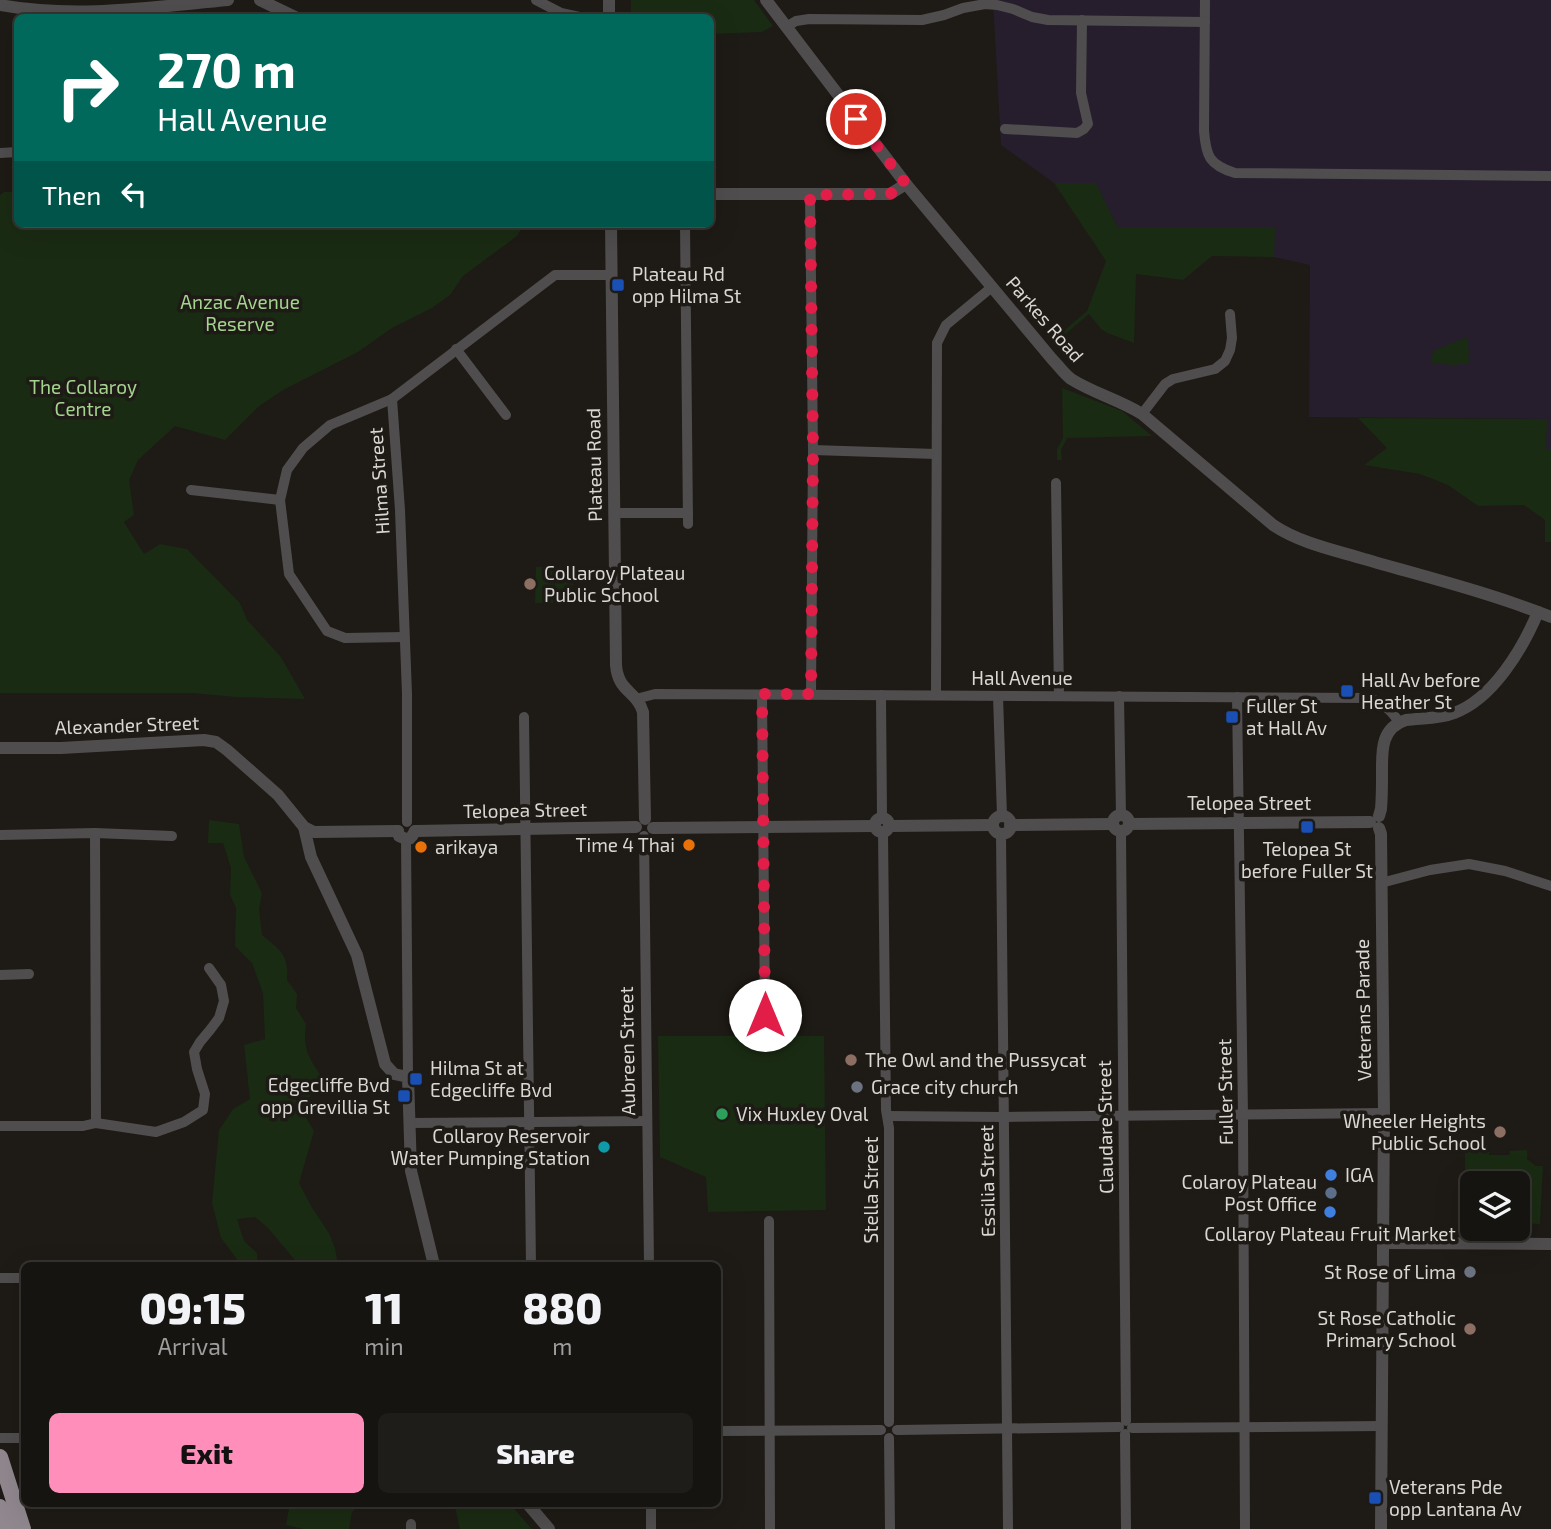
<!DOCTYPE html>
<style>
body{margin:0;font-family:"Exo 2",sans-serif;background:#1f1d19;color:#f1f3f6;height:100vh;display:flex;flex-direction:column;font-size:26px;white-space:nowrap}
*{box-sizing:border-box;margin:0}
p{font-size:23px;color:#9e9e9f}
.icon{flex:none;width:38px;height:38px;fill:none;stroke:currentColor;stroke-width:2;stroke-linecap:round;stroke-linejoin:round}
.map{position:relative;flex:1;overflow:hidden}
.side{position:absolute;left:21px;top:1262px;width:700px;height:245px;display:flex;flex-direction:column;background:#161410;border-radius:10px;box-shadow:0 7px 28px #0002,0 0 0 2px #353330}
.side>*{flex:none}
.banner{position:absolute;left:14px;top:14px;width:700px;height:214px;border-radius:10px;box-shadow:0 7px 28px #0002,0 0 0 2px #353330;background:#00695c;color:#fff;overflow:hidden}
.buttons{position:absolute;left:1460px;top:1171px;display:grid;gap:14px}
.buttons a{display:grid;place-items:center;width:70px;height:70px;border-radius:10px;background:#161410;box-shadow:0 7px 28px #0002,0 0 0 2px #353330;font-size:35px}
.pin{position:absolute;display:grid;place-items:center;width:60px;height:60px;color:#fff;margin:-30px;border:4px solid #fff;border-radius:50%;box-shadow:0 2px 7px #0007}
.me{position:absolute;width:77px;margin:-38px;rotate:0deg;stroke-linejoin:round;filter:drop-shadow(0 0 5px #0008)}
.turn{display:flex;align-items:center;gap:24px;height:147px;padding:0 28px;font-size:32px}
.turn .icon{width:91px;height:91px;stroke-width:2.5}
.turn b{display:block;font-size:49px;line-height:60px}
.then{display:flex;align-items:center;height:66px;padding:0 28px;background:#0003;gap:14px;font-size:26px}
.eta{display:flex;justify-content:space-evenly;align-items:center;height:119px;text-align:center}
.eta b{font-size:42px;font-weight:800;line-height:49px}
.cta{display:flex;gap:14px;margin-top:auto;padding:14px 28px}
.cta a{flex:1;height:80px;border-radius:10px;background:#ff8eba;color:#111;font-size:28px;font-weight:800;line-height:80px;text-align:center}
.cta a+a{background:#1f1d19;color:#f1f3f6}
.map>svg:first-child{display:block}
</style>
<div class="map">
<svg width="1551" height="1529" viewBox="0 0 1551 1529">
<rect width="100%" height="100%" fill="#1e1a15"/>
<polygon fill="#261e2d" points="993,0 1551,0 1551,450 1546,450 1546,419 1309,417 1310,265 1274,257 1274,228 1118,228 1095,183 1054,183 1001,145"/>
<g fill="#1a2b13">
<polygon points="631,0 754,0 773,26 762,32 711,34 710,18 631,17"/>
<polygon points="1054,183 1096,183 1118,228 1275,228 1274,257 1212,256 1183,280 1136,274 1134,343 1107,333 1101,329 1089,314 1056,342 1053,340 1087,311 1106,261"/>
<polygon points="4,192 17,192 18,224 524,224 517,236 463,276 450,295 432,308 392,328 358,352 283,390 258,407 225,440 175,426 138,460 129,480 134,515 124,522 144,554 160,544 187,549 240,603 247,620 281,657 305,699 236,697 193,693 0,693 0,195"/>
<polygon points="1468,337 1469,363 1454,365 1431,363 1433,351"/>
<polygon points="1062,388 1122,411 1152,436 1067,438 1061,450 1062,460 1057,460 1057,449 1063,438"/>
<polygon points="1358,418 1547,419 1546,449 1551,450 1551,542 1545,542 1545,520 1524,505 1478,506 1448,485 1420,474 1364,465 1387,448"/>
<polygon points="536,567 554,567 553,603 535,603"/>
<polygon points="555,567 573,567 572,603 554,602"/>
<path d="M209,820l30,4 5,33 18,36 -3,16 3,26c18,15 27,19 25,45l10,14 -1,14 10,16c-4,28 5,36 19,58l-15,14 -8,15 12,20 -15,52 12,23 18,27 6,15 3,17h-39l-31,-37 -13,-11 -18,2 7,22 13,12v12h-18l-3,-7 -15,-20 -9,-35 7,-73 14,-21 17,-10 -6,-54 21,-6 -2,-46 -11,-30 -17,-17 1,-38 -6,-13 1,-27 -8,-25h-15z"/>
<polygon points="658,1036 824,1036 826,1210 708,1212 706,1177 660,1157"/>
<polygon points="1527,1150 1527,1159 1536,1166 1543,1166 1540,1224 1517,1223 1517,1183 1472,1183 1472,1222 1465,1222 1465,1152 1489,1152 1489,1155 1509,1155 1510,1151"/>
<polygon points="290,1503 361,1503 352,1512 349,1529 304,1529 286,1525"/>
<polygon points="454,1503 509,1503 532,1529 460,1529"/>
</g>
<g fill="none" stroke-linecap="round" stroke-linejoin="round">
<g stroke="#504d4f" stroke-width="10">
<polyline points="536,0 561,13 584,18"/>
<path d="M1205,0l-1,131c2,25 5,34 31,42l316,3"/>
<polyline points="786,27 796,21 809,19 922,20 944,15 963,8 985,4 997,5 1013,9 1032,17 1048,20 1205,22"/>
<polyline points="1005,129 1077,133 1084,129 1088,124 1081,93 1082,20"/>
<polyline points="0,153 18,152"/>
<polyline points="810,195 813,450 811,694"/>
<polyline points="685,224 688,524"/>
<polyline points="456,349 506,415"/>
<polyline points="392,399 330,425 303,448 287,470 280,500 289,574 327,631 345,638 404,637"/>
<polyline points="1142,414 1165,384 1173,379 1215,369 1225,361 1230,350 1232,338 1230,314"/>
<polyline points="813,450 936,454"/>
<polyline points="1056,483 1059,696"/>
<polyline points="191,490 280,500"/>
<polyline points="614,513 688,513"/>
<polyline points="762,694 765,1015"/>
<polyline points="881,695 882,818"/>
<polyline points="936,695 937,343 946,325 992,287"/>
<polyline points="998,696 1002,816"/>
<polyline points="1119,696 1121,815"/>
<polyline points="1237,697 1243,1115 1245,1529"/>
<path d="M636,699l19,-5 714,4c14,5 22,12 30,24"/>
<polyline points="524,717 531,1265"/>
<polyline points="407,822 407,694 400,510 392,399 555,275 611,275"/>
<polyline points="1121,832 1126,1421"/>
<polyline points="95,833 96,1123"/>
<polyline points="883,833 886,1110 889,1128 889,1422"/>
<polyline points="1001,834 1008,1529"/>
<polyline points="0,835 95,833 172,836"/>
<polyline points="644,836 649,1265"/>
<polyline points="406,839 408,1077"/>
<polyline points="1381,883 1430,870 1469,864 1505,871 1551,886"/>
<polyline points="0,975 29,974"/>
<polyline points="888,1116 1003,1117 1384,1113"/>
<polyline points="409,1123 647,1121"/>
<polyline points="0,1126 83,1126 96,1123 156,1132 184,1122 203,1110 205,1094 197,1069 194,1052 200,1042 210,1030 219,1018 224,1001 221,985 209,968"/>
<polyline points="769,1221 770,1529"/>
<polyline points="0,1278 24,1278"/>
<polyline points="1132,1428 1382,1426"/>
<polyline points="897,1430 1119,1427"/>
<polyline points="718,1431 881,1430"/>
<polyline points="1125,1434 1126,1529"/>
<polyline points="0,1438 24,1438"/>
<polyline points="889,1438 890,1529"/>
<polyline points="651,1503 651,1529"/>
<polyline points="411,1524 411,1529"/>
</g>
<g stroke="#504d4f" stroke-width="12">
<polyline points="260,0 297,18"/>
<polyline points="609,0 609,18"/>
<path d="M766,0l140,184 146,175c6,6 12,15 19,20 22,14 49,21 71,35l131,111c27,18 61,25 91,34 62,18 127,34 187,58"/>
<path d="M0,5c75,14 153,2 228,-5"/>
<polyline points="710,194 890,194 906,184"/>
<path d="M611,224l5,441c2,27 20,25 27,47l2,107"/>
<polyline points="0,748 61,748 204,740 216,742 227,750 278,795 304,827 314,832 398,831"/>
<circle cx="1121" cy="823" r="8"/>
<path d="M1379,816l2,-7c1,-11 1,-22 1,-34 0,-23 -2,-47 24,-55 15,-2 34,-1 48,-7 39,-14 69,-65 84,-101"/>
<circle cx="1002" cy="825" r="9"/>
<circle cx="882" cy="825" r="7"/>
<polyline points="1129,824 1370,822"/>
<polyline points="1010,825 1112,824"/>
<polyline points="890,826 993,825"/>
<polyline points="304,827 311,857 357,955 385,1064 394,1074 408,1077 411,1171 434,1265"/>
<polyline points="653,828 875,826"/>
<polyline points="1379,828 1381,834 1384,1113 1381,1529"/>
<polyline points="398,831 399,836 406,839 411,838 415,831"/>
<polyline points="415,831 636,827"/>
<polyline points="1383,1243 1551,1244"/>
<polyline points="527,1503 549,1529"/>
</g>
<g stroke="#90888e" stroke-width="16">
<polyline points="0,1457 23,1529"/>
<polyline points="0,1507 7,1529"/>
</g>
</g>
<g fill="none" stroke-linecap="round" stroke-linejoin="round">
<polyline stroke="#e11d48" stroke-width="12" stroke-dasharray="0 21.6" points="765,1015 762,694 811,694 813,450 810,195 890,194 906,184 856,119"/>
</g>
<g fill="#1a4fb4" stroke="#1e1a15" stroke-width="2.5">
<rect x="611" y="278" width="14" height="14" rx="3.5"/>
<rect x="1340" y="684" width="14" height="14" rx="3.5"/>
<rect x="1225" y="710" width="14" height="14" rx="3.5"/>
<rect x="1300" y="820" width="14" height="14" rx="3.5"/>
<rect x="409" y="1072" width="14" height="14" rx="3.5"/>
<rect x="397" y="1089" width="14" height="14" rx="3.5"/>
<rect x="1368" y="1491" width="14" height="14" rx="3.5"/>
</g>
<g fill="#8d6e63" stroke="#1e1a15" stroke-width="2.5">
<circle cx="530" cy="584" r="7"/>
<circle cx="851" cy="1060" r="7"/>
<circle cx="1500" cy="1132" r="7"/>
<circle cx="1470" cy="1329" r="7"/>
</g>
<g fill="#e8710a" stroke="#1e1a15" stroke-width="2.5">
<circle cx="689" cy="845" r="7"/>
<circle cx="421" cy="847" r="7"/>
</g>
<g fill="#6b7280" stroke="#1e1a15" stroke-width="2.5">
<circle cx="857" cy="1087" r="7"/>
<circle cx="1470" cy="1272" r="7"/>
</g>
<circle fill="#2e9e5b" stroke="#1e1a15" stroke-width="2.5" cx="722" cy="1114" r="7"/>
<circle fill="#0f9aa8" stroke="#1e1a15" stroke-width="2.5" cx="604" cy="1147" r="7"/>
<g fill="#3f7fe0" stroke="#1e1a15" stroke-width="2.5">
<circle cx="1331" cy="1175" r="7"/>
<circle cx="1330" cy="1212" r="7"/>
</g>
<circle fill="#5c6f8a" stroke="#1e1a15" stroke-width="2.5" cx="1331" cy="1193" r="7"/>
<g text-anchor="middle" stroke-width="7" stroke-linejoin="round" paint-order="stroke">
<g font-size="19" fill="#d9d7d3" stroke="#1e1a15" text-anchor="start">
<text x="632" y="281">Plateau Rd<tspan x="632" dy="22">opp Hilma St</tspan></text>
<text x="544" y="580">Collaroy Plateau<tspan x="544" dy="22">Public School</tspan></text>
<text x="1361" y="687">Hall Av before<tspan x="1361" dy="22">Heather St</tspan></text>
<text x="1246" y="713">Fuller St<tspan x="1246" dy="22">at Hall Av</tspan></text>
<text x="675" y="852" text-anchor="end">Time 4 Thai</text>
<text x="435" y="854">arikaya</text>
<text x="1307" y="856" text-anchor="middle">Telopea St<tspan x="1307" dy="22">before Fuller St</tspan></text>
<text x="865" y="1067">The Owl and the Pussycat</text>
<text x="430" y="1075">Hilma St at<tspan x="430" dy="22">Edgecliffe Bvd</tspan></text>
<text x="390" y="1092" text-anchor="end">Edgecliffe Bvd<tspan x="390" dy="22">opp Grevillia St</tspan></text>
<text x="871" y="1094">Grace city church</text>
<text x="736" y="1121">Vix Huxley Oval</text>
<text x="1486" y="1128" text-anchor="end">Wheeler Heights<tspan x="1486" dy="22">Public School</tspan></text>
<text x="590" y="1143" text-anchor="end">Collaroy Reservoir<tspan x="590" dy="22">Water Pumping Station</tspan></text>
<text x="1345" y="1182">IGA</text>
<text x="1317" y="1189" text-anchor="end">Colaroy Plateau<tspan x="1317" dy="22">Post Office</tspan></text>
<text x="1330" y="1241" text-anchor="middle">Collaroy Plateau Fruit Market</text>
<text x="1456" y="1279" text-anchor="end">St Rose of Lima</text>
<text x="1456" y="1325" text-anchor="end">St Rose Catholic<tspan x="1456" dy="22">Primary School</tspan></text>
<text x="1389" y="1494">Veterans Pde<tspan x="1389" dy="22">opp Lantana Av</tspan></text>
</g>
<g font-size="19" fill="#a3d58f" stroke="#1e1a15">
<text x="240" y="309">Anzac Avenue<tspan x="240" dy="22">Reserve</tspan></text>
<text x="83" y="394">The Collaroy<tspan x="83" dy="22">Centre</tspan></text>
</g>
<g font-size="19" fill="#d9d7d3" stroke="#1e1a15">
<text transform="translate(1045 319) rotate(49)" y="7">Parkes Road</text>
<text transform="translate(594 465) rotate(-91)" y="7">Plateau Road</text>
<text transform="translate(379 481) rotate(-94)" y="7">Hilma Street</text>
<text x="1022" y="685">Hall Avenue</text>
<text transform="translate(127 725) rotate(-2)" y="7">Alexander Street</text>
<text x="1249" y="810">Telopea Street</text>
<text transform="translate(525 810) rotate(-1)" y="7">Telopea Street</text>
<text transform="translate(1363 1010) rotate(-91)" y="7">Veterans Parade</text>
<text transform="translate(627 1051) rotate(-91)" y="7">Aubreen Street</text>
<text transform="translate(1225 1092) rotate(-91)" y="7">Fuller Street</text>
<text transform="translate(1105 1127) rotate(-91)" y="7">Claudare Street</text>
<text transform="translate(987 1181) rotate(-91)" y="7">Essilia Street</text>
<text transform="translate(871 1190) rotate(-90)" y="7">Stella Street</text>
</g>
</g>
</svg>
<div class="buttons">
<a><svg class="icon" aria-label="layers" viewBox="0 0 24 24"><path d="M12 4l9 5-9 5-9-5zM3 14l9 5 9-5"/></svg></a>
</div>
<div class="pin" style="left:856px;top:119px;background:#d93025"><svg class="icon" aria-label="arrive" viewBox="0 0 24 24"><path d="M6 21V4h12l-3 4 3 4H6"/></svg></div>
<svg class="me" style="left:765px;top:1015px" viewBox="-20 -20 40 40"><circle r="19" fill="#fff"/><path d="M0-13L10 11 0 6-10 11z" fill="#e11d48"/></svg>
<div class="banner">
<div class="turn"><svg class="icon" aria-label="right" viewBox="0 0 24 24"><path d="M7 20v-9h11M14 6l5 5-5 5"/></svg><div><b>270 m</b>Hall Avenue</div></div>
<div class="then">Then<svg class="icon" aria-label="left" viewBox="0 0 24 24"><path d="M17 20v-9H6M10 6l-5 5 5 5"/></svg></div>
</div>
<section class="side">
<div class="eta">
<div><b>09:15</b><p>Arrival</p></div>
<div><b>11</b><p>min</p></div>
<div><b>880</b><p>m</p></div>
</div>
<div class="cta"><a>Exit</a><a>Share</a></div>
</section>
</div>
